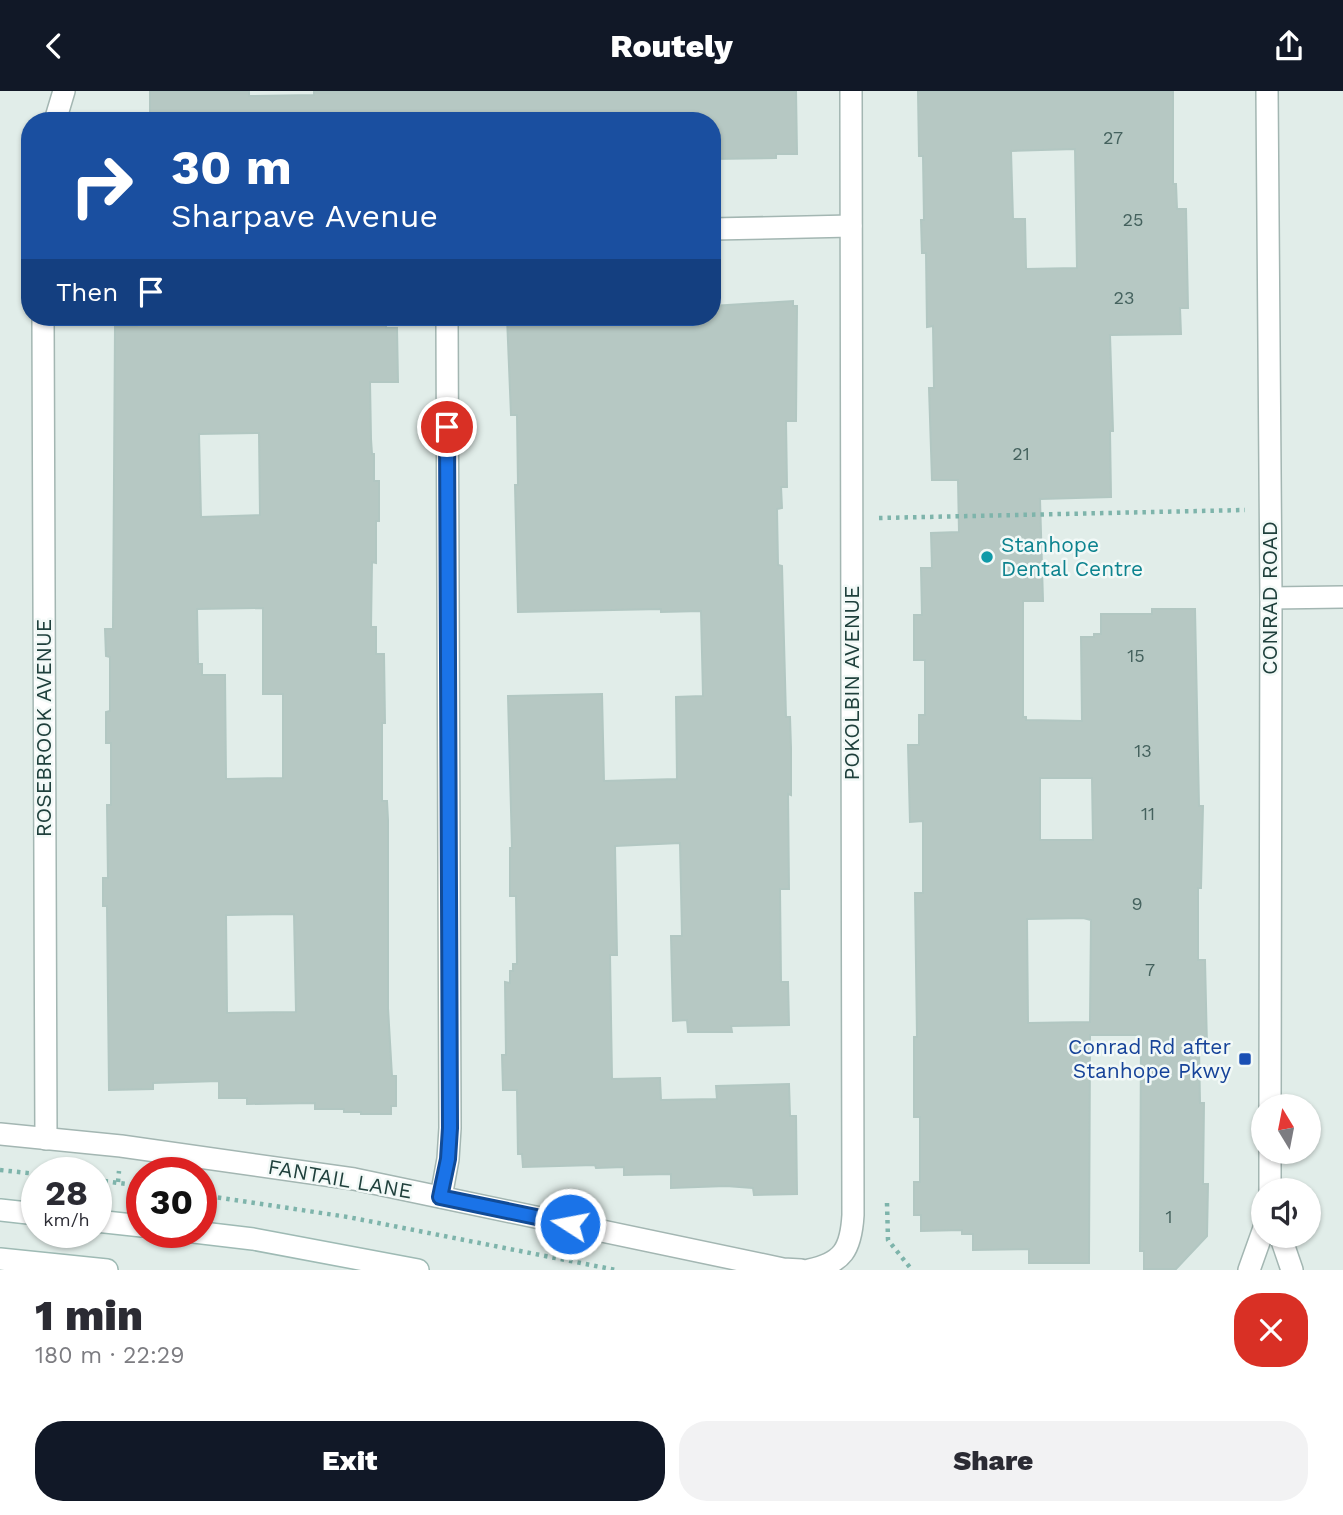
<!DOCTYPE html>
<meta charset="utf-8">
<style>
body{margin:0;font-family:"Work Sans",sans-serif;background:#f2f2f3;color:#2b2b33;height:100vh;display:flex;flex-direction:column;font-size:26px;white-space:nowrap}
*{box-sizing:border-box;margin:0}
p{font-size:23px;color:#7c7c81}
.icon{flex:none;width:38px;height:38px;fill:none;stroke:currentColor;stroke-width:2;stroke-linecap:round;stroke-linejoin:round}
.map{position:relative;height:1179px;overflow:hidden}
.sheet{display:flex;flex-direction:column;background:#fff;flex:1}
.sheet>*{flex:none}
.banner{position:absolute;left:21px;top:21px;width:700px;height:214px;border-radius:28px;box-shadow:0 2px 5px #0004;background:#1a4fa0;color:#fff;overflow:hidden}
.needle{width:46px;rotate:350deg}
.tools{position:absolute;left:1251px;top:1003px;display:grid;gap:14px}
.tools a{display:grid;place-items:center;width:70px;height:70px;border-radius:50%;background:#fff;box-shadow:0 2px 5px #0004;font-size:35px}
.speed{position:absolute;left:21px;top:1066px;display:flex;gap:14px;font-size:35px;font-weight:700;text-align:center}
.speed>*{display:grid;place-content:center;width:91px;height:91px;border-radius:50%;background:#fff;box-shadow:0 2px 5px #0004;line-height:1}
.speed small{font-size:18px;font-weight:400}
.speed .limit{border:10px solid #d22;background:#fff;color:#111}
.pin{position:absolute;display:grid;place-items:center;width:60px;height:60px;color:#fff;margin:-30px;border:4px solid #fff;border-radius:50%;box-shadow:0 2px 7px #0007}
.me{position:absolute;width:77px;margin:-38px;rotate:281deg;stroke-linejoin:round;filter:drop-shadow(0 0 5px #0008)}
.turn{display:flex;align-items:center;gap:24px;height:147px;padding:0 35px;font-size:32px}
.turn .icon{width:91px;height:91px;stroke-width:2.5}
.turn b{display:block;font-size:49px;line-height:60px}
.then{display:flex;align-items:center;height:66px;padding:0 35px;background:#0003;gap:14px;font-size:26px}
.round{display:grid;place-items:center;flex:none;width:74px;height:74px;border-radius:28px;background:#f2f2f3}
.head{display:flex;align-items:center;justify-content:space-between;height:119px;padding:0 35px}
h1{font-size:42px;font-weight:800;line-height:52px}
.action{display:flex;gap:14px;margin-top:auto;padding:14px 35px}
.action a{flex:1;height:80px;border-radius:28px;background:#111827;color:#fff;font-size:28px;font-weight:800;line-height:80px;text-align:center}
.action a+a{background:#f2f2f3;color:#2b2b33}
header{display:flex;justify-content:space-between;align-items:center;height:91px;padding:0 35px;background:#111827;color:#fff;font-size:32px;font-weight:800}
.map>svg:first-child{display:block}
</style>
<header><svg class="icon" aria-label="back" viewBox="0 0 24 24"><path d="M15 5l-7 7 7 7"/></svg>Routely<svg class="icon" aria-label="share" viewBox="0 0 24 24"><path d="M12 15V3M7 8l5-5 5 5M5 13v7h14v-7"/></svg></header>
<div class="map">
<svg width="1343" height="1179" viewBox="0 0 1343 1179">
<rect width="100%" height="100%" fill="#e1ede9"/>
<g fill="#b6c8c3" stroke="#b2c7c2" stroke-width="2" fill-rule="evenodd">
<polygon points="150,0 249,0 249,5 314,4 314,0 796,0 797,63 776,63 776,67 712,68 712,30 150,30"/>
<path d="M918,0h255v93h3l1,25h9l2,99h-8l1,26 -71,1 3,96h-3l1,66 -71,2 3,102h-20v116h3v3l56,1 -1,-84h13v-3h7v-20h51v-5h43l4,197h4l-2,82h-3v72h7l2,87 -8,1 1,55h4l-1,81h5l-1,52 -31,33h-32v-18h-4l1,-216h-51l-1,228h-60v-14l-56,1v-16h-11v-4l-41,1v-16h-7v-33h6v-65h-6v-80h3l-2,-144h8v-72l-13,1 -2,-77h11v-30h6v-55h-11v-45h8l-1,-47h11l-1,-35 28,-1 -1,-52h-26l-3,-92h5l-1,-62 -6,1 -1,-74h-4l-1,-33h3l-1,-64h-4zM1075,58l2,119 -51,1 -1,-50h-12l-2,-68zM1040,687h52l1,62h-53zM1083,827l8,2 -1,102 -62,1 -1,-104z"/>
<polygon points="793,210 793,215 797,215 796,330 786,330 787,396 781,396 782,417 777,418 778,474 782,475 786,626 790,626 791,657 791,704 788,703 789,798 780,798 781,891 788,891 789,934 731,935 732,941 688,941 687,929 673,930 671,845 682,845 680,752 615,755 617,864 610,864 612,988 660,987 661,1009 717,1008 716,995 789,993 790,1025 796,1025 797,1103 754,1104 753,1097 726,1095 671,1097 671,1083 624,1084 624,1076 596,1077 595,1074 523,1076 522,1063 518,1063 517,999 503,999 502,964 506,964 505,891 510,892 510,880 513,880 513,873 517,873 516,805 510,805 510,757 512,757 508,605 602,603 604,690 677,688 676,606 703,605 701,520 661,521 661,518 518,521 515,394 518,394 517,324 511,324 507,226 712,226 712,215"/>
<path d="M136,226h84v2h7v3l55,-1v-4h104v11h11l1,54h-28l1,57 1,15h2v27h5v40h-3v42l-4,-1 -1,65h5v27h8l1,69h-3v78h5l1,19v188l4,68h4v30h-5v8h-30v-2h-17v-3h-29v-6l-68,1v-6h-28v-17l-66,2v6l-44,1 -2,-184h-4v-28h5l-1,-73h4v-62h-5v-31l4,-1v-54l-4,-1 -1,-27h8l2,-302 22,-1zM259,342l1,82 -59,2 -2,-83zM263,517v86h20v84l-57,1 -1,-104h-23v-11h-4l-1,-55zM294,823l2,98 -69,1 -1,-98z"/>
</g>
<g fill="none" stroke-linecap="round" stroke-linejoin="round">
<g stroke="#a3b6b2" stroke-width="24">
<g id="minor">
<polyline points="55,30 64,0"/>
<polyline points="712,138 851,135"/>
<polyline points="43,226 46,1048"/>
<polyline points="1271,507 1343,506"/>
<polyline points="0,1043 121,1055 354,1088 783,1178 801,1179"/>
<polyline points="441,1106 448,1068 450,1037 447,226"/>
<path d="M809,1179c34,-7 42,-21 44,-55l-2,-1124"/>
</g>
</g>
<g stroke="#a3b6b2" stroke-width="24">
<g id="tertiary">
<polyline points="1267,0 1271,507 1270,1015"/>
<polyline points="1270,1060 1270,1099"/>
<polyline points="1280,1144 1292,1179"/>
<polyline points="1249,1179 1264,1137"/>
</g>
</g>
<g stroke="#9ebab4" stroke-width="24">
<g id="secondary">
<polyline points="0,1119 37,1123"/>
<polyline points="96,1130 142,1135"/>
<polyline points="194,1141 253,1148 418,1179"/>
<polyline points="0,1168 107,1179"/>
</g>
</g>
<g stroke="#7eb4ab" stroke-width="4.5" stroke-dasharray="3.5 5" stroke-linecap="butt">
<polyline points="879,427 1245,419"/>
<polyline points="0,1079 37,1083"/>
<polyline points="96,1089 142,1095"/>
<polyline points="118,1091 119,1080"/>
<polyline points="201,1104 348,1126 616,1179"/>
<polyline points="887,1112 888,1149 912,1179"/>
</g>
<use href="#minor" stroke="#fff" stroke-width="21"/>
<use href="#tertiary" stroke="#fff" stroke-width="21"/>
<use href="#secondary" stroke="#fff" stroke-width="21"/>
</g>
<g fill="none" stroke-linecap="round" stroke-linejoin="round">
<g stroke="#114b97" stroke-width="18">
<polyline id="route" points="447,336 450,1037 448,1068 440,1106 570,1133"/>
</g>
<use href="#route" stroke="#1a73e8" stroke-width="12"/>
</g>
<circle fill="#0f9aa8" stroke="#f2f9f7" stroke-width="2.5" cx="987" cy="466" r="7"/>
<rect fill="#1a4fb4" stroke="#f2f9f7" stroke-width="2.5" x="1238" y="961" width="14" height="14" rx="3.5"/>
<g text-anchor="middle" stroke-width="5" stroke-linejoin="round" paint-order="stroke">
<g font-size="18" fill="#45625e">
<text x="1113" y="53">27</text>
<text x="1133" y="135">25</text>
<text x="1124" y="213">23</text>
<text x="1021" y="369">21</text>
<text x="1136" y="571">15</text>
<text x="1143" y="666">13</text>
<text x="1148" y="729">11</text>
<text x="1137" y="819">9</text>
<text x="1150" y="885">7</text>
<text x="1169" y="1132">1</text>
</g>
<g font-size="21" fill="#0d838f" stroke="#f2f9f7" text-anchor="start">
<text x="1001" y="461">Stanhope<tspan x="1001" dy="24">Dental Centre</tspan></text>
</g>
<g font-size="21" fill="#1f403c" stroke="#f2f9f7">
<text transform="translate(1270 507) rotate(-90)" y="7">CONRAD ROAD</text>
<text transform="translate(852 592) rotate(-90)" y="7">POKOLBIN AVENUE</text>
<text transform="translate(44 637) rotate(-90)" y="7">ROSEBROOK AVENUE</text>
<text transform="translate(340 1088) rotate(10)" y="7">FANTAIL LANE</text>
</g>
<g font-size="21" fill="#164399" stroke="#f2f9f7" text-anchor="end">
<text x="1231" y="963">Conrad Rd after<tspan x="1231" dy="24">Stanhope Pkwy</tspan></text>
</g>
</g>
</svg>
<div class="tools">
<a><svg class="needle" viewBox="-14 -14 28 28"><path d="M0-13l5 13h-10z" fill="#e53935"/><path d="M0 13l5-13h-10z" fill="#7c7c81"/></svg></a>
<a><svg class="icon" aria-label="sound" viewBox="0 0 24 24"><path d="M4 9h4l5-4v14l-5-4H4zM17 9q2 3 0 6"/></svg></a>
</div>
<div class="speed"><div>28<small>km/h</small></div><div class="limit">30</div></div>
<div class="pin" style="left:447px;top:336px;background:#d93025"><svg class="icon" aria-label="arrive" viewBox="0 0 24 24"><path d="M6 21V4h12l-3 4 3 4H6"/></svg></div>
<svg class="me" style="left:570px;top:1133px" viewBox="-20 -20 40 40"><circle r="17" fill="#1a73e8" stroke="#fff" stroke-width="3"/><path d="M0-11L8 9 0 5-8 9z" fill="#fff"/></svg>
<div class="banner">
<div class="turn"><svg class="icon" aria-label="right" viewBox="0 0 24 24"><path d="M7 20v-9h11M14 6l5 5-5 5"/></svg><div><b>30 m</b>Sharpave Avenue</div></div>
<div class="then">Then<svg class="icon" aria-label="arrive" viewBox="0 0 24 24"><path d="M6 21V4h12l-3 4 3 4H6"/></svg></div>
</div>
</div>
<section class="sheet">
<div class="head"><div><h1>1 min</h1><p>180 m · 22:29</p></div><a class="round" style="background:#d93025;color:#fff"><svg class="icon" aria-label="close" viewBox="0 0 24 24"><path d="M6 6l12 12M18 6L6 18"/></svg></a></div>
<div class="action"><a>Exit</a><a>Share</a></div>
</section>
